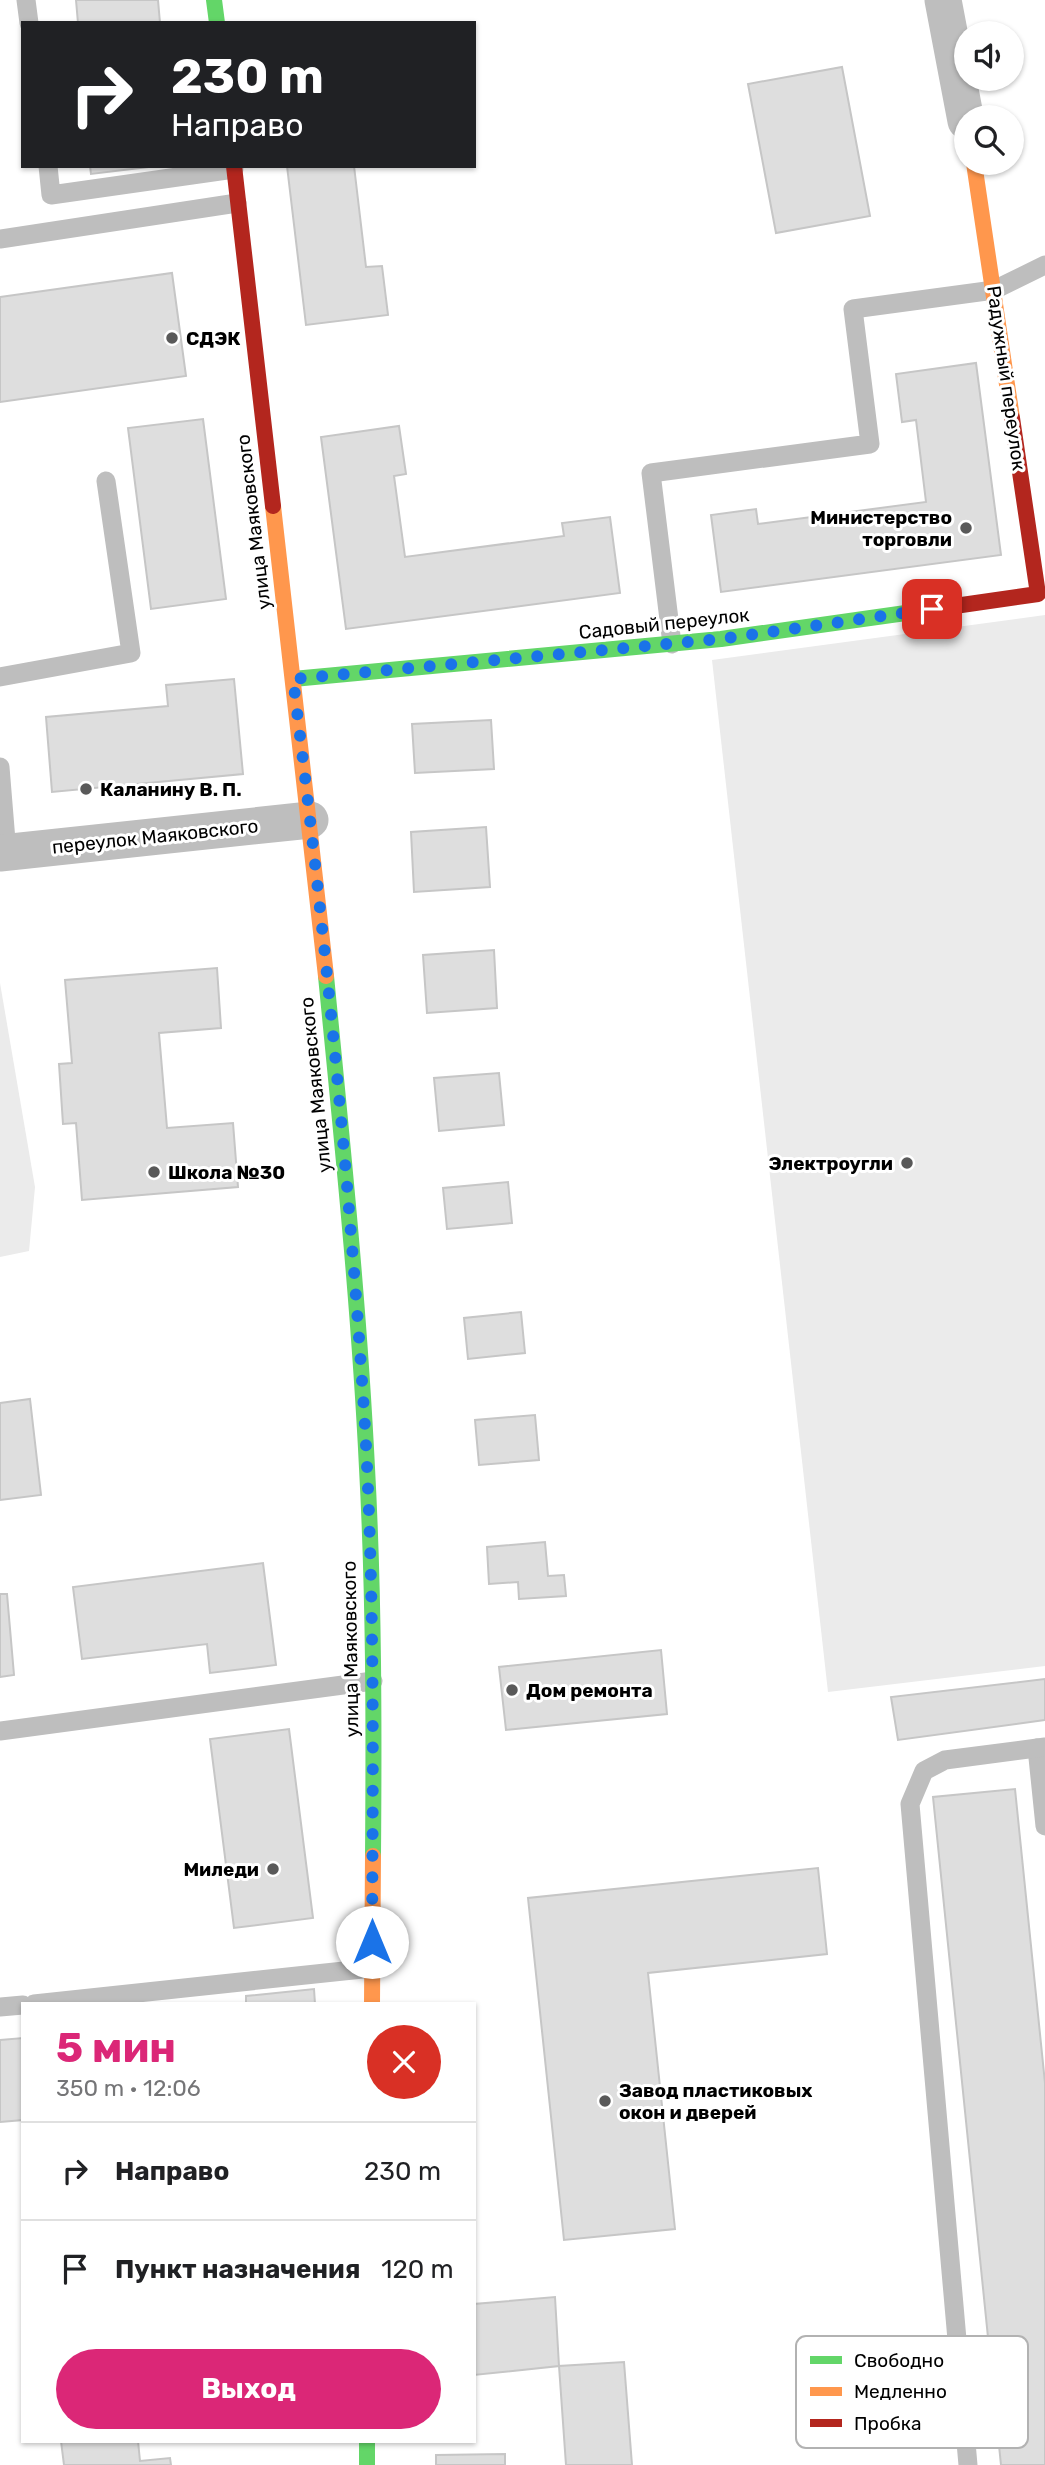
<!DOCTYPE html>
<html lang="ru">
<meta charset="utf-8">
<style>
body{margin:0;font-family:Rubik,sans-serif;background:#f2f2f2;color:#202124;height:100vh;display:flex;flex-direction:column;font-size:26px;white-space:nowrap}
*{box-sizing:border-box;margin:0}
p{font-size:23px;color:#757577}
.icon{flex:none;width:38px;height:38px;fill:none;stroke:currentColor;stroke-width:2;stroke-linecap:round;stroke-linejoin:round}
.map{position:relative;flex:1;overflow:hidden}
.panel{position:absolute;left:21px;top:2002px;width:455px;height:441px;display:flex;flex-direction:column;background:#fff;border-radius:0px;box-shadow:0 2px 5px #0004}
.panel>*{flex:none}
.top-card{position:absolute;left:21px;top:21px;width:455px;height:147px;border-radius:0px;box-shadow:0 2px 5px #0004;background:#202124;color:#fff;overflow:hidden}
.buttons{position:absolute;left:954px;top:21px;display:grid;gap:14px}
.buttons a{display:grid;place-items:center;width:70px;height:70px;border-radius:50%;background:#fff;box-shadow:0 2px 5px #0004;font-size:35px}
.pin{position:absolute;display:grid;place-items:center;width:60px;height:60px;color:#fff;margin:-30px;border-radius:14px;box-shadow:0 4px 10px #0006}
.me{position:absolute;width:77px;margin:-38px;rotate:0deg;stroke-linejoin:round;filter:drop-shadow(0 0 5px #0008)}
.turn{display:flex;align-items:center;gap:24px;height:147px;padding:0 35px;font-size:32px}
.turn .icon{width:91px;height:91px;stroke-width:2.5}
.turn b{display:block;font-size:49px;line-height:60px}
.round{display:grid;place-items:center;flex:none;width:74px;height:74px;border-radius:37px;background:#f2f2f2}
.summary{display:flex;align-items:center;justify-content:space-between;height:119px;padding:0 35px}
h1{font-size:42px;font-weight:700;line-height:52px;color:#db2777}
.primary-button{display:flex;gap:14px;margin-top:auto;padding:14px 35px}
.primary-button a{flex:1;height:80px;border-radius:42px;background:#db2777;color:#fff;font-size:28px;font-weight:700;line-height:80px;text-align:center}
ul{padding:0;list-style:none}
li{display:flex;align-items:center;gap:21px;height:98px;padding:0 35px;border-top:2px solid #e0e0e0}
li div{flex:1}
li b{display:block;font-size:26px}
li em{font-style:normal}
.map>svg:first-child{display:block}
</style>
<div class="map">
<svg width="1045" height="2465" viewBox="0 0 1045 2465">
<rect width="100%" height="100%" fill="#fff"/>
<g fill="#ebebeb">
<polygon points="1045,615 1045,1666 828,1692 712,660"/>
<polygon points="0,983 35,1187 29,1251 0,1257"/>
</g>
<g fill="#dedede" stroke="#c6c6c6" stroke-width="2">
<polygon points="76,0 158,0 160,23 78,23"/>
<polygon points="842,67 870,216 776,233 748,84"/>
<polygon points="90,166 157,166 91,174"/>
<polygon points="287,166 354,166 366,267 382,266 388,315 306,325"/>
<polygon points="172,273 186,376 0,402 0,297"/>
<polygon points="976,363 1001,555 721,592 711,515 756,509 758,524 926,502 916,420 902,422 896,374"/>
<polygon points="203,419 226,599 151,609 128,428"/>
<polygon points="399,426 406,474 394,476 405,557 564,536 562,523 610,517 620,593 346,629 321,437"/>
<polygon points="234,679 243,774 52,792 46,717 168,706 166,685"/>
<polygon points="491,720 494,769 415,773 412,724"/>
<polygon points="486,827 490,887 414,892 411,832"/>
<polygon points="494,950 497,1008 427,1013 423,955"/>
<polygon points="217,968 221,1028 159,1033 167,1128 233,1123 238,1187 82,1200 76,1123 63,1124 59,1064 72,1063 65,980"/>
<polygon points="499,1073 504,1125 439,1131 434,1078"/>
<polygon points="508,1182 512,1223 447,1229 443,1188"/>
<polygon points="521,1312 525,1353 468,1359 464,1318"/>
<polygon points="30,1399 41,1495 0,1500 0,1403"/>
<polygon points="535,1415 539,1460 479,1465 475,1420"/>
<polygon points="545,1542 548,1576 564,1575 566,1596 519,1599 518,1582 489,1584 487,1547"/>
<polygon points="263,1563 276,1665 210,1673 207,1644 82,1659 73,1587"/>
<polygon points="0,1594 7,1594 14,1675 0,1677"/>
<polygon points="661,1650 667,1714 506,1730 499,1667"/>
<polygon points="1045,1679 1045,1720 898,1740 891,1697"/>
<polygon points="289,1729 313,1918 234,1928 210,1739"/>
<polygon points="1015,1789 1045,2083 1045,2465 1001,2465 933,1797"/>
<polygon points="818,1868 827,1954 648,1973 675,2229 564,2240 528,1898"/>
<polygon points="314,1989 315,2004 246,2004 246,1996"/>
<polygon points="23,2038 23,2120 0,2122 0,2040"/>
<polygon points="555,2297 559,2366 474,2375 474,2304"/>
<polygon points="624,2362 632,2465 566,2465 559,2366"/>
<polygon points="61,2441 138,2441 140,2461 170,2458 171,2465 64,2465"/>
<polygon points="505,2454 505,2465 436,2465 436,2455"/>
</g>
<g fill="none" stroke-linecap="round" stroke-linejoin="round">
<g stroke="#bebebe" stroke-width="19">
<polyline points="26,0 29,23"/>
<polyline points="48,166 51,195 234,169"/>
<polyline points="0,239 237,203"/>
<polyline points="672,644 651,473 870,444 853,309 994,290 1045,265"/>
<polyline points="0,677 131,653 106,481"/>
<polyline points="0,767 7,853"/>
<polyline points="0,1731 373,1681"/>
<polyline points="1037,1748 1045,1826"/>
<polyline points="34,2004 372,1968"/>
<polyline points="0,2007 23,2005"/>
<polyline points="968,2465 910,1804 924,1771 945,1760 1045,1747"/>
</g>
<g stroke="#bebebe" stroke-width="37">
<polyline points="943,0 966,121"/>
<polyline points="0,853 310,820"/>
</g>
<g stroke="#63d668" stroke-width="16">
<polyline points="214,0 217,23"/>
<polyline points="293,679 721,639 927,610"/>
<path d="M326,976c16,164 33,328 41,492 7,129 7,259 6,388"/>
<polyline points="367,2441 367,2465"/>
</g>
<g stroke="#ff974d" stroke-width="16">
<polyline points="974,163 1012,418"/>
<polyline points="273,506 326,976"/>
<polyline points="372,2004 373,1856"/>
</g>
<g stroke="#b3261e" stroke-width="16">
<polyline points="234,166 273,506"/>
<polyline points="927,610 1038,594 1012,418"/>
</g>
</g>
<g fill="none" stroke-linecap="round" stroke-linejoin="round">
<path stroke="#1a73e8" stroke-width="12" stroke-dasharray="0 21.6" d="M372,1942c1,-182 3,-365 -9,-547 -16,-239 -40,-478 -70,-716l428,-40 211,-30"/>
</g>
<g fill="#595959" stroke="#fff" stroke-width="2.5">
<circle cx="172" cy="338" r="7"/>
<circle cx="966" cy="528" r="7"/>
<circle cx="86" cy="789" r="7"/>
<circle cx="907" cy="1163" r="7"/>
<circle cx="154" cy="1172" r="7"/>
<circle cx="512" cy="1690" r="7"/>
<circle cx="273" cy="1869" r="7"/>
<circle cx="605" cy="2101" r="7"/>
</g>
<g text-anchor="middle" stroke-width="6" stroke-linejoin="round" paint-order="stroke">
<g font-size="19" font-weight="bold" fill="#000" stroke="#fff" text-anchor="start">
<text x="186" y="345">СДЭК</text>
<text x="952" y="524" text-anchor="end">Министерство<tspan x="952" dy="22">торговли</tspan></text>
<text x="100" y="796">Каланину В. П.</text>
<text x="893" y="1170" text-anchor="end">Электроугли</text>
<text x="168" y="1179">Школа №30</text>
<text x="526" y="1697">Дом ремонта</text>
<text x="259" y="1876" text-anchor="end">Миледи</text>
<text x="619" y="2097">Завод пластиковых<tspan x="619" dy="22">окон и дверей</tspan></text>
</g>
<g font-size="19" fill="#000" stroke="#fff">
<text transform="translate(1007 378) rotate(82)" y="7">Радужный переулок</text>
<text transform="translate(253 522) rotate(-97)" y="7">улица Маяковского</text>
<text transform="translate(664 623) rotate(-6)" y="7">Садовый переулок</text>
<text transform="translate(155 836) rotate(-6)" y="7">переулок Маяковского</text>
<text transform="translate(315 1085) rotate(-96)" y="7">улица Маяковского</text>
<text transform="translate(350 1649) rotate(-91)" y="7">улица Маяковского</text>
</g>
</g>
<rect x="796" y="2336" width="232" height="112" rx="10" fill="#fff" stroke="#b2b2b2" stroke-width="2"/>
<rect x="810" y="2356" width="32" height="8" fill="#63d668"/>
<rect x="810" y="2387" width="32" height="9" fill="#ff974d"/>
<rect x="810" y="2419" width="32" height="8" fill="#b3261e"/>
<g font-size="19" fill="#000">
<text x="854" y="2367">Свободно</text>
<text x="854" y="2398">Медленно</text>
<text x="854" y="2430">Пробка</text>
</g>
</svg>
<div class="buttons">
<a><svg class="icon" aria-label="sound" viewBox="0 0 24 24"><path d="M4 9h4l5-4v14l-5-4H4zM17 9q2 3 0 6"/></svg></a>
<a><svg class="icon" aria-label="search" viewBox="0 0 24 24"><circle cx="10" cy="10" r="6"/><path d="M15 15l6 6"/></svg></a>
</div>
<div class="pin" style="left:932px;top:609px;background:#d93025"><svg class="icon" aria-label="arrive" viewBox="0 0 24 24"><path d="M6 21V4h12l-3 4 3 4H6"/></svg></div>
<svg class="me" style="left:372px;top:1942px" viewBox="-20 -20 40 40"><circle r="19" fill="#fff"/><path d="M0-13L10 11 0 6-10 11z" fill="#1a73e8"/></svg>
<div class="top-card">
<div class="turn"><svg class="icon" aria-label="right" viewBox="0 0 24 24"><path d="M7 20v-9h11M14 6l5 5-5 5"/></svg><div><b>230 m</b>Направо</div></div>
</div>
<section class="panel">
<div class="summary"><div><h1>5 мин</h1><p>350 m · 12:06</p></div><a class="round" style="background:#d93025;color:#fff"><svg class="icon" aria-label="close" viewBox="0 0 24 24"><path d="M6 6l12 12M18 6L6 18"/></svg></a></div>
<ul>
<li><svg class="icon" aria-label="right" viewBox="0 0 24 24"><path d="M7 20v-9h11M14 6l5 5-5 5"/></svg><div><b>Направо</b></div><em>230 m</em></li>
<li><svg class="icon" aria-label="arrive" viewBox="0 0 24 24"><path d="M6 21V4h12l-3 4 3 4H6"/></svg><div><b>Пункт назначения</b></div><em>120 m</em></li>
</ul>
<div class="primary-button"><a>Выход</a></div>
</section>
</div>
